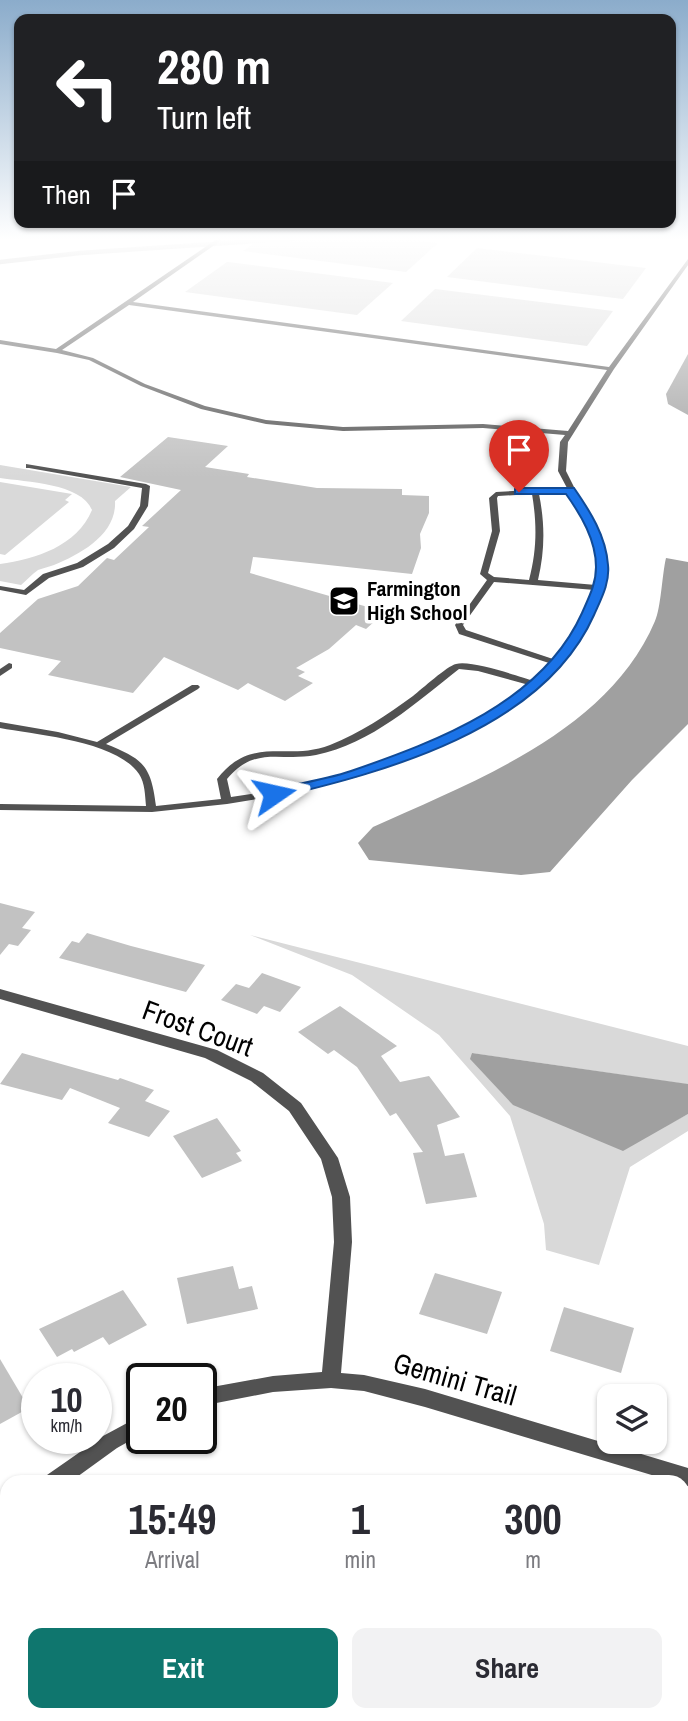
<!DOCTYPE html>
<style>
body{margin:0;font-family:"Archivo Narrow",sans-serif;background:#f2f2f3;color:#2b2b33;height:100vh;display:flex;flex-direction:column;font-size:26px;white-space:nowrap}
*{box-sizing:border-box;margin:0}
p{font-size:23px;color:#7c7c81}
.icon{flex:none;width:38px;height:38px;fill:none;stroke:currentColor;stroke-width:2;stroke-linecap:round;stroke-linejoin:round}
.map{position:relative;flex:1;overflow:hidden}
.side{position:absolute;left:0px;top:1475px;width:690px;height:247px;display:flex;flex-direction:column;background:#fff;border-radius:21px 21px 0 0;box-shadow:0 2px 5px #0004}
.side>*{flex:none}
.guide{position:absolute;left:14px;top:14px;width:662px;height:214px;border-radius:14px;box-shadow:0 2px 5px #0004;background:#202124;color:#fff;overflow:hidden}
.tools{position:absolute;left:597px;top:1384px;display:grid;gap:14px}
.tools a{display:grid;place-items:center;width:70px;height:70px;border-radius:14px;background:#fff;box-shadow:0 2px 5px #0004;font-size:35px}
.speed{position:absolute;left:21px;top:1363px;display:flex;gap:14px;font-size:35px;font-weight:700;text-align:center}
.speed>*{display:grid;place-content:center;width:91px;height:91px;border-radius:50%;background:#fff;box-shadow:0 2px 5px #0004;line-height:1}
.speed small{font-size:18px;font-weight:400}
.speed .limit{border:4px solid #111;border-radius:10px;background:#fff;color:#111}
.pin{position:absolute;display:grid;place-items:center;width:60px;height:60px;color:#fff;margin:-72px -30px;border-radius:50% 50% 50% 0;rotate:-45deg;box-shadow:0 0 7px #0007}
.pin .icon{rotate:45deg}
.me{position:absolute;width:77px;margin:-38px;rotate:79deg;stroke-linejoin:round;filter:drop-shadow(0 0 5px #0008)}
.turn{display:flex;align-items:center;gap:24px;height:147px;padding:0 28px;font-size:32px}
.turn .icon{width:91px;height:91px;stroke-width:2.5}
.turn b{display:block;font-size:49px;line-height:60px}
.then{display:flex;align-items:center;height:66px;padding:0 28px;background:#0003;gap:14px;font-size:26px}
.eta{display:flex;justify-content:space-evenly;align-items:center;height:119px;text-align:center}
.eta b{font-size:42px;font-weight:800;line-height:49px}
.action{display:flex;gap:14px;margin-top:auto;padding:14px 28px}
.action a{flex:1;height:80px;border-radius:14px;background:#0f766e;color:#fff;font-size:28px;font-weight:800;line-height:80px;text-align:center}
.action a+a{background:#f2f2f3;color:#2b2b33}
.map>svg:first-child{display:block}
</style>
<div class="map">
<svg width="688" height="1721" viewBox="0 0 688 1721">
<rect width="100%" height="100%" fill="#fff"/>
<g fill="#d9d9d9">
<polygon points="263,237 390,237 438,243 406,272 243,251"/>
<polygon points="477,248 646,268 623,299 447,277"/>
<polygon points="227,262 228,262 393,283 357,315 185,292"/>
<polygon points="435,289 613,311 587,346 401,321"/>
<path d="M0,465l131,22 -16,14c2,33 -34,53 -61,64 -5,2 -11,3 -16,5 -6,4 -12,11 -17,15l-21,-4v-17c36,-5 77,-18 92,-54 -11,-27 -66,-28 -92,-32z"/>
<polygon points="0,482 72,494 65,500 69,502 5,555 0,554"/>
<polygon points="250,935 688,1046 688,1084 685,1084 471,1053 669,1124 688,1114 688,1131 630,1167 599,1265 546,1250 544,1224 510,1116 439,1035 352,975"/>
<polygon points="97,1715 189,1715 186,1721 84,1721"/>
</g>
<g fill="#a0a0a0">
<polygon points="688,354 688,415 668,404 666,394"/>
<path d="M666,558l22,4v162l-56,56 -82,92 -29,3 -152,-15 -11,-17 15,-16c101,-46 235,-95 282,-206 6,-13 7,-46 11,-63z"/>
<polygon points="472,1053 688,1084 688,1114 623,1151 513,1105 470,1059"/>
</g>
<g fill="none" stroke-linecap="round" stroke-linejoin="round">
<polyline stroke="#a0a0a0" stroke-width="4.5" points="0,262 80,253 317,237"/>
</g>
<g fill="#c2c2c2">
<polygon points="168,437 228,446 205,467 249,474 247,477 317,488 402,489 402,495 429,496 429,513 420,534 421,548 412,574 253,557 250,573 385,612 366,629 356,625 329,649 296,668 305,672 298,676 313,683 285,701 248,683 238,690 164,657 133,693 48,675 61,661 0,648 0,633 38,599 78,586 107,558 114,560 149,527 142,526 181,490 120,477"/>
<polygon points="0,903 35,912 22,928 31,930 18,946 9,944 0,955"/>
<polygon points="87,933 131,946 205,965 186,992 59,958 72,941 79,943"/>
<polygon points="262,973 301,987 280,1012 264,1006 257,1014 221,1000 236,984 249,988"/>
<polygon points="340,1006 397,1046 381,1056 400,1082 429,1076 460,1117 437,1125 445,1156 464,1153 477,1197 426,1204 413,1153 423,1152 396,1113 390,1116 357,1067 334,1050 328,1054 298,1032"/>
<polygon points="22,1053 118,1080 120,1078 154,1090 145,1101 170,1111 149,1137 108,1123 120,1108 70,1088 62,1100 0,1084"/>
<polygon points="217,1118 241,1151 236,1153 242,1161 202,1178 173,1136"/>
<polygon points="233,1266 239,1289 252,1286 258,1309 187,1324 177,1278"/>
<polygon points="435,1273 502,1292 487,1334 419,1314"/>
<polygon points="123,1290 147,1325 109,1345 103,1337 74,1352 72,1349 57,1357 39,1329"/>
<polygon points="564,1307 634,1328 621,1373 550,1351"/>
<polygon points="0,1359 29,1408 0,1424"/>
</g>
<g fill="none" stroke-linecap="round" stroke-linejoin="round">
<g fill="#525252" fill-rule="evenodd">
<path d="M220,237h6l-93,65 476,65 79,-108v6l-74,104 -46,73 -2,29 34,68 6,26 -2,23 -20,44 -24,29 1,2 -1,2 -4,1 -17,20 -40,29 -40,21 -102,41 -56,15 -74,12 -75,8 -152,-2v-6l146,2c-1,-11 -1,-23 -7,-32 -22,-33 -102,-39 -139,-46v-6l58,10 39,10 95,-57h6l2,2 -2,2 -92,55c37,15 45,21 50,62l65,-7 -4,-20c35,-45 69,-17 113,-34 30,-12 57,-30 83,-49 9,-7 34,-30 43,-32 16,-4 61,12 78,17l15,-18 -90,-29 -4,-9 32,-45 -7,-6 12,-43 -3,-33 7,-6 71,-4 -9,-17 2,-29 5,-7 -82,-7 -140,3 -77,-7 -65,-15 -60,-23 -52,-26 -32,-7 -57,-9v-4l56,9zM129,305l478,65 -39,61 -85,-7 -140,3 -77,-7 -61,-14 -60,-22 -52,-26 -31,-8zM569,492c17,34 31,54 27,93l-58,-5c7,-30 7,-56 1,-86zM532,494c5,30 5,56 -3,86l-35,-3 -6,-4 12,-42 -3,-33 1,-2zM494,582l101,8 -19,41 -23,28 -87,-29 -3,-5zM459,669l19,2 51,14 -36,26 -40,21 -102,41 -54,14 -66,10 -4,-18c29,-34 52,-17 89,-24 55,-11 101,-53 143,-86z"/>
<polygon points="26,464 146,484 150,486 148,506 134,529 114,548 83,567 49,578 26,595 0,590 0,586 24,590 43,574 77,563 108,544 128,526 140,506 142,488 29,468 26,468"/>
<polygon points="9,663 12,664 12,668 0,676 0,669"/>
</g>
<g fill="#525252" fill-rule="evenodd">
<polygon points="0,989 217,1050 263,1073 301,1103 338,1158 350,1197 352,1242 341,1373 364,1375 425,1389 688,1468 688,1486 682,1485 682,1482 675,1482 425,1407 364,1391 331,1388 273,1392 201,1406 201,1389 273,1376 322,1372 334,1242 332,1197 321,1159 289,1111 251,1081 205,1058 0,999"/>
<polygon points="142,1415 142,1434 117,1448 70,1482 44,1482 47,1475 103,1436"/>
<polygon points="7,1501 7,1522 0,1525 0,1504"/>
<polygon points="420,1715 454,1715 457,1721 423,1721"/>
</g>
</g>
<linearGradient id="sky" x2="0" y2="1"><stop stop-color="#8baccb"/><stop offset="0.5" stop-color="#fff"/><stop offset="1" stop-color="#fff" stop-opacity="0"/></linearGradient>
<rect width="688" height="478" fill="url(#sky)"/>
<path fill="#1a73e8" stroke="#114b97" stroke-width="2" d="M519,488h55c16,23 32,48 34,77 2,18 -7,34 -14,50 -51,115 -209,157 -320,183l-6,-1 -2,-3 2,-4c27,-6 57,-10 83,-19 87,-30 191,-69 231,-158 7,-16 14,-29 14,-46 0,-27 -15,-52 -30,-73h-51v-5z"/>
<defs>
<g id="school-square" transform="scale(1.575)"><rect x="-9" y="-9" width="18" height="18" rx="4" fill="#000" stroke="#fff"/><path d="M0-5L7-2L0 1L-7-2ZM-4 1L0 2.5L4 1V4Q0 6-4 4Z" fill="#fff"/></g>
</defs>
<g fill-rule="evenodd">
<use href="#school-square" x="344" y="601"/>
</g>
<g text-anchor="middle" stroke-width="7" stroke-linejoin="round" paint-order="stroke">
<g font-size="21" font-weight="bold" fill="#000" stroke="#fff" text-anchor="start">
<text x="367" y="596">Farmington<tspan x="367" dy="24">High School</tspan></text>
</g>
<g font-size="28" fill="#000" stroke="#fff">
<text transform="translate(198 1028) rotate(20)" y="10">Frost Court</text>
<text transform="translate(455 1379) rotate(16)" y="10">Gemini Trail</text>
</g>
</g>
</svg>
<div class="tools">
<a><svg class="icon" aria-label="layers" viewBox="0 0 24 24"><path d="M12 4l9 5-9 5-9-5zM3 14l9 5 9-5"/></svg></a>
</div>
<div class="speed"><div>10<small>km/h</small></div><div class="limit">20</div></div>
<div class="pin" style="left:519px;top:492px;background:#d93025"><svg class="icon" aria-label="arrive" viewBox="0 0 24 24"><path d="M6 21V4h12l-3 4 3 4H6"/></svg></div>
<svg class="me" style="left:274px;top:794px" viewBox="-20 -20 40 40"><path d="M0-17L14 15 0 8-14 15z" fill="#1a73e8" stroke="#fff" stroke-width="4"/></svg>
<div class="guide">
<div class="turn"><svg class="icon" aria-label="left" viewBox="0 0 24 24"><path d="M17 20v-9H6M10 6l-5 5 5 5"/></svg><div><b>280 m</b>Turn left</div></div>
<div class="then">Then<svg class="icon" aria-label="arrive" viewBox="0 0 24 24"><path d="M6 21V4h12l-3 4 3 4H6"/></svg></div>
</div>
<section class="side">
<div class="eta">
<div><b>15:49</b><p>Arrival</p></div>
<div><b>1</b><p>min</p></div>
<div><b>300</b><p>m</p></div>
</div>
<div class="action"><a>Exit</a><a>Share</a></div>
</section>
</div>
